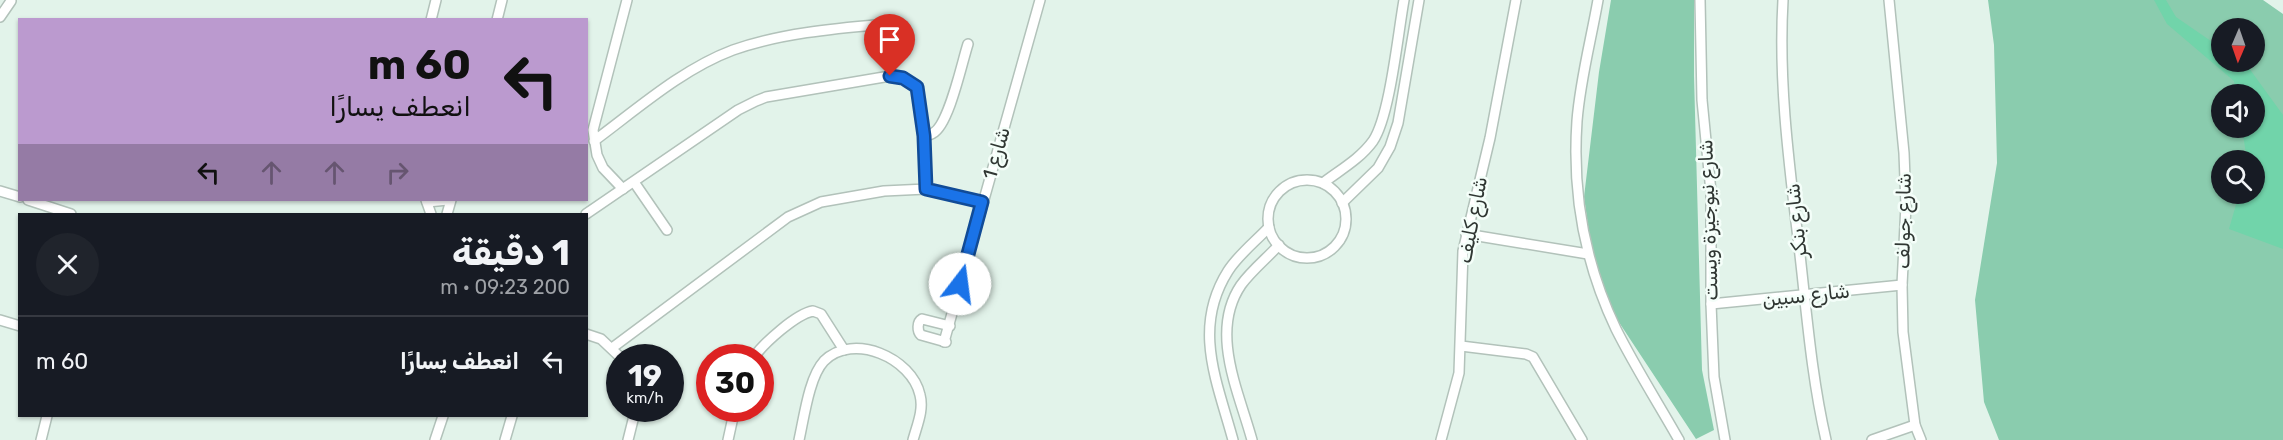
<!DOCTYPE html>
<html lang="ar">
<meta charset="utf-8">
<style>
body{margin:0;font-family:Rubik,"Noto Sans Arabic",sans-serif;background:#20242c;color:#f1f3f6;direction:rtl;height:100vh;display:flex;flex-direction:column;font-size:22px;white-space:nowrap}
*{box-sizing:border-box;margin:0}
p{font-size:20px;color:#9ea1a6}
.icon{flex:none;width:33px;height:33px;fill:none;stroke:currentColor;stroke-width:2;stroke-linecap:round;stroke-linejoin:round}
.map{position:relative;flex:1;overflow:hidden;direction:ltr}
.details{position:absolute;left:18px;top:213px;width:570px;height:204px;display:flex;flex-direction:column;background:#171b24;border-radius:0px;box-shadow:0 2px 4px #0004;direction:rtl}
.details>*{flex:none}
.hud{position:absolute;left:18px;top:18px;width:570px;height:183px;border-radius:0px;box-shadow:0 2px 4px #0004;direction:rtl;background:#bb9acf;color:#111;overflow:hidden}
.needle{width:39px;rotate:182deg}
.buttons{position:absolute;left:2211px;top:18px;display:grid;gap:12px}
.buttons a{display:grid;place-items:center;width:54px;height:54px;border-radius:50%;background:#171b24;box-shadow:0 2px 4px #0004;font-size:30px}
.speed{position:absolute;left:606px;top:344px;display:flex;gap:12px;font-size:30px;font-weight:700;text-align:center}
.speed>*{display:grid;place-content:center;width:78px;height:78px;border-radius:50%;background:#171b24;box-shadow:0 2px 4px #0004;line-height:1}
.speed small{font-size:15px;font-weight:400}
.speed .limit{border:9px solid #d22;background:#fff;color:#111}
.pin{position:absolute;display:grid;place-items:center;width:51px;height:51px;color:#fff;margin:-62px -26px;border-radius:50% 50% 50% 0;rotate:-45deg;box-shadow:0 0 6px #0007}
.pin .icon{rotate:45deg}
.me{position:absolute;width:66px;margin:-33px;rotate:15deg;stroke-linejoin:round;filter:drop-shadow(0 0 4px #0008)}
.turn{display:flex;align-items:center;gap:21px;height:126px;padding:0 18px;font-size:27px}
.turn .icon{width:78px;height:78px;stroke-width:2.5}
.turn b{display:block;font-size:42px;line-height:51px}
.lanes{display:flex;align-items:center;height:57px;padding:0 18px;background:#0003;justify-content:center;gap:30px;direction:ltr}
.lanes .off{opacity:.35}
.round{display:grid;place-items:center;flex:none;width:63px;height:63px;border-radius:32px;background:#20242c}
.headline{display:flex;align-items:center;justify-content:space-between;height:102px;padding:0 18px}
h1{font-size:36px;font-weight:700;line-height:45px}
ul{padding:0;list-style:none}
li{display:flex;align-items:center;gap:18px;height:90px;padding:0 18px;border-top:2px solid #363941}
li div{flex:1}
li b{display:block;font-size:22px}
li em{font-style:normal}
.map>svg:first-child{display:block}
</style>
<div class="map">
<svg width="2283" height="440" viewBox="0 0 2283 440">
<rect width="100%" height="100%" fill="#e2f3ea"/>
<g fill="#8accae" fill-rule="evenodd">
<polygon points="1611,0 1694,0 1694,76 1702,370 1714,430 1696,439 1597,289 1584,197 1599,72"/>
<path d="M1988,0h275l20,14v426h-284l-15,-38 -9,-102 22,-137 -3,-118zM2222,28h32v34h-32zM2222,94h32v34h-32zM2222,160h32v34h-32z"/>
</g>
<polygon fill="#71d4aa" points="2154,0 2166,0 2176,17 2221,48 2222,62 2242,62 2246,64 2283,115 2283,249 2229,229 2239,194 2254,194 2254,160 2247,160 2242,128 2254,128 2254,94 2236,94 2234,81 2167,24"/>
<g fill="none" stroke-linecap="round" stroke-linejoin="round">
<g stroke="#b2c2ba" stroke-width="12">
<g id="minor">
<path d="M1598,0c-7,40 -18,81 -21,121 -5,72 8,143 39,208 19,38 42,74 63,111"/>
<polyline points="1700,0 1702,100 1711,192 1711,304 1714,377 1725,440"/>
<path d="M1783,0c-5,85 7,171 17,255 7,62 12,124 26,185"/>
<polyline points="1889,0 1904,153 1906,205 1902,285 1903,332 1915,425 1921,440"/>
<polyline points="0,17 11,1"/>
<polyline points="431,20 436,0"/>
<polyline points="497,20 502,0"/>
<path d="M924,136c3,-1 7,-1 9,-3 16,-8 29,-71 35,-89"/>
<path d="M594,141c42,-31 88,-72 139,-91 51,-18 109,-22 163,-27"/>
<circle cx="1307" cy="219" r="39"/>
<polyline points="634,182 667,230"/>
<path d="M1323,183c17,-13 37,-24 50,-42 17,-25 25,-108 31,-141"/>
<polyline points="623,189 603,168 597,155 593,130 627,0"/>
<polyline points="926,189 982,202"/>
<polyline points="0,191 20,197"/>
<polyline points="28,200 71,214"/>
<polyline points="426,200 431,214"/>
<polyline points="427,202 448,200"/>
<polyline points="1342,203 1378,168 1390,147 1398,123 1419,0"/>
<polyline points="447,214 451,200"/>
<polyline points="586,214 738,110 756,101 766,97 890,76 903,78 917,87 924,136 926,189 884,191 821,202 788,217 612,348"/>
<polyline points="1466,234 1588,254"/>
<polyline points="1711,304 1902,285"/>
<polyline points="0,320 20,326"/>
<polyline points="586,334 601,339 620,357"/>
<polyline points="944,342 1040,0"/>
<path d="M946,342l-25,-7c-4,-4 -4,-13 1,-16l28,7"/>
<polyline points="1461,346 1526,354 1533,357 1582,440"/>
<path d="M754,357c10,-14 42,-43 59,-46l8,3 23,36"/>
<polyline points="41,440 47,416"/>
<polyline points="435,440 443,416"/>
<polyline points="505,440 512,416"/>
<polyline points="628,440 636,408"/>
<polyline points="728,440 735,408"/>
<path d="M799,440c5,-22 10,-63 25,-79 29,-29 88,-3 96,34 4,15 -3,30 -7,45"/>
<path d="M1233,440c-16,-59 -41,-112 -5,-169 10,-16 28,-30 41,-44"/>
<path d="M1252,440c-13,-48 -43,-108 -11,-155 10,-14 26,-27 38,-40"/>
<polyline points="1441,440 1459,373 1463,251 1490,138 1516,0"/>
<polyline points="1872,440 1915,425"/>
</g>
</g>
<use href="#minor" stroke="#fff" stroke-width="9"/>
</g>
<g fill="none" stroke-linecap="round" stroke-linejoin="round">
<g stroke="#114b97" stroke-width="15">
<polyline id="route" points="890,76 903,78 917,87 924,136 926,189 982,202 960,284"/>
</g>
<use href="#route" stroke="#1a73e8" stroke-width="10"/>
</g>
<g text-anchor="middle" stroke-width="5" stroke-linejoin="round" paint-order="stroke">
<g font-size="20" fill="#303733" stroke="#f4fef9">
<text transform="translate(996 153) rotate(-74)" y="7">شارع 1</text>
<text transform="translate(1472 220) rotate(-79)" y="7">شارع كليف</text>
<text transform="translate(1708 220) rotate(-92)" y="7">شارع نيوجيزة ويست</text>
<text transform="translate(1796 221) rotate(-96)" y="7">شارع بنكر</text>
<text transform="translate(1903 221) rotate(-89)" y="7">شارع جولف</text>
<text transform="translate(1806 295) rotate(-6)" y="7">شارع سبين</text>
</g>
</g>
</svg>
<div class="buttons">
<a><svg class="needle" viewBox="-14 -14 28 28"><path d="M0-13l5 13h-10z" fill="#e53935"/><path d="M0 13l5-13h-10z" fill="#9ea1a6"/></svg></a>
<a><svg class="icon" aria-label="sound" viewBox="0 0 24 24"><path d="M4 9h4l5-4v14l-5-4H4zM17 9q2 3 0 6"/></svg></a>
<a><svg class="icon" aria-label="search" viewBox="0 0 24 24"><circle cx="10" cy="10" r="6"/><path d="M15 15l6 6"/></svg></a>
</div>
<div class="speed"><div>19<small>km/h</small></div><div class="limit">30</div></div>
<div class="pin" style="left:890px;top:76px;background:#d93025"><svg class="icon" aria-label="arrive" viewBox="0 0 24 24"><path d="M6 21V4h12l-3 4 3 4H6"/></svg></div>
<svg class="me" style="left:960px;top:284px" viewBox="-20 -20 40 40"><circle r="19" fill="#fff"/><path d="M0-13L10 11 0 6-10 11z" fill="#1a73e8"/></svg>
<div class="hud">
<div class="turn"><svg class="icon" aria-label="left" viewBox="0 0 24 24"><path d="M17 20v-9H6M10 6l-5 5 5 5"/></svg><div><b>60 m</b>انعطف يسارًا</div></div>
<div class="lanes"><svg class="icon" aria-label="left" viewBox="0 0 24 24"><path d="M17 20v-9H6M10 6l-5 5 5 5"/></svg><svg class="icon off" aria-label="ahead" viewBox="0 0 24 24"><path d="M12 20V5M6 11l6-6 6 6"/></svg><svg class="icon off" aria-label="ahead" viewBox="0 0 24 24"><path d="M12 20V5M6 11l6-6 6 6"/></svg><svg class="icon off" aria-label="right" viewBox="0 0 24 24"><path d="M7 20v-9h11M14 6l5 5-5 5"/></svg></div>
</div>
<section class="details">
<div class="headline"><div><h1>1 دقيقة</h1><p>200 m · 09:23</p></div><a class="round"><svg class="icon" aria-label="close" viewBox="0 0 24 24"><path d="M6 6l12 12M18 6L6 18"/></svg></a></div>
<ul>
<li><svg class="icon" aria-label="left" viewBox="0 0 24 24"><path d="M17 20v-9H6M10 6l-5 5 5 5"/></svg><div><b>انعطف يسارًا</b></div><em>60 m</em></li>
</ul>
</section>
</div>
